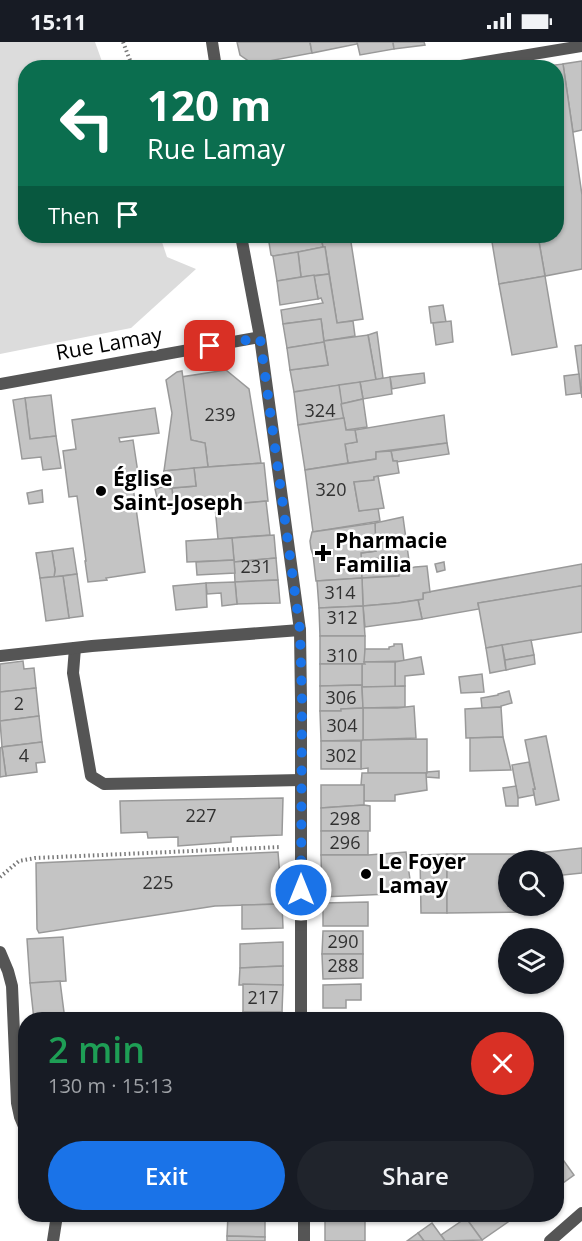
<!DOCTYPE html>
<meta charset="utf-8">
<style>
body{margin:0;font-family:"Open Sans",sans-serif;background:#20242c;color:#f1f3f6;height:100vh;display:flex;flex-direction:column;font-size:22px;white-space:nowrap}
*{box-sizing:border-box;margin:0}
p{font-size:20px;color:#9ea1a6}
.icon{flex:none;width:33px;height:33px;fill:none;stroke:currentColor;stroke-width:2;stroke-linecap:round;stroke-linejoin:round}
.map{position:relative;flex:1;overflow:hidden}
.panel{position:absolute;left:18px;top:970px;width:546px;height:210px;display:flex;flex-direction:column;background:#171b24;border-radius:24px;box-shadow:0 2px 4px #0004}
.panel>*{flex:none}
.top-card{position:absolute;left:18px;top:18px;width:546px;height:183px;border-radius:24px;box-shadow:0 2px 4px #0004;background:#0b6e4f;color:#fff;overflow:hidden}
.controls{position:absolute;left:498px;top:808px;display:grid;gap:12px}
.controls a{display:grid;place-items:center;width:66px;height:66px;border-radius:50%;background:#171b24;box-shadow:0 2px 4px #0004;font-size:30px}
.pin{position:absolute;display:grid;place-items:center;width:51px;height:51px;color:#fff;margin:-26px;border-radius:12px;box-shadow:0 3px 9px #0006}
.me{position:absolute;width:66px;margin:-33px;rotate:0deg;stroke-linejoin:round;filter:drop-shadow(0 0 4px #0008)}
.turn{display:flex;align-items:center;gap:21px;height:126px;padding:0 30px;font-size:27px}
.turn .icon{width:78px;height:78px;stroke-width:2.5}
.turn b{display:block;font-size:42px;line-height:51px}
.then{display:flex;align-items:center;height:57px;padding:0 30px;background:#0003;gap:12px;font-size:22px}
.round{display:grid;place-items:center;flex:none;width:63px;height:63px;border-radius:32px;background:#20242c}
.summary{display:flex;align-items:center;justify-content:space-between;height:102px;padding:0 30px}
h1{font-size:36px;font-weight:600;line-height:45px;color:#1e9e55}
.button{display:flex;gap:12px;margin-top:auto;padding:12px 30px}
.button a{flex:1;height:69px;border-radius:36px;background:#1a73e8;color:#fff;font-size:24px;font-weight:600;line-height:69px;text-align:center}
.button a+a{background:#20242c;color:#f1f3f6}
.status{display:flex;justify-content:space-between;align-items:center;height:42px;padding:0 30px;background:#171b24;direction:ltr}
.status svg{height:16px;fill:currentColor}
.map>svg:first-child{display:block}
</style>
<div class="status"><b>15:11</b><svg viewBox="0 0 49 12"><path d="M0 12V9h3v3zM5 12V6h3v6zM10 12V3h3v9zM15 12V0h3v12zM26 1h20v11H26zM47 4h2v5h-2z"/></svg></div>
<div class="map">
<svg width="582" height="1199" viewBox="0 0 582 1199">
<rect width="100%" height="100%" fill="#fff"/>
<polygon fill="#dcdcdc" points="0,0 95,0 104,25 26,26 26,194 160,194 167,215 196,227 131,286 0,312"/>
<g fill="#c4c4c4" stroke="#999" stroke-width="1.5">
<polygon points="237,0 310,0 312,11 253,22 240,13"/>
<polygon points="310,0 357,0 357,2 312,11"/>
<polygon points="357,0 393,0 394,7 360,13"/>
<polygon points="393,0 424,0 425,3 394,7"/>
<polygon points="582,19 582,88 573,90 563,22"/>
<polygon points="563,22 582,153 582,227 545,234 538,194 556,194 556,26 530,26"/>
<polygon points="268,194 321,194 323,205 298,210 273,214 271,213"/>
<polygon points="321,194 350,194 363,277 337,281 325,205 323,205"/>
<polygon points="491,194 538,194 545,234 499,242"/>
<polygon points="323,205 325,205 329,232 301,235 298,210"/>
<polygon points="298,210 301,235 277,239 273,214"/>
<polygon points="329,232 337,281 353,279 355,294 324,299 321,277 283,282 281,268 323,261 321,256 318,257 314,234"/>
<polygon points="314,233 318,257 280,263 277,239"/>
<polygon points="545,234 557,305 512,313 499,242"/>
<polygon points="443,263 446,280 431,281 429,265"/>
<polygon points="321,277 324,300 287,306 283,282"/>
<polygon points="451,279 453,300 436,303 433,281"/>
<polygon points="377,290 383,336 376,338 368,293"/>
<polygon points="368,293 376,338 294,350 290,328 328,323 324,299"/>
<polygon points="324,300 328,323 290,328 287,306"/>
<polygon points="582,303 582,356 575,304"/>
<polygon points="226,328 249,347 261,421 208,425 205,401 191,398 181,335"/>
<polygon points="182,329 191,398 205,401 208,425 164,429 172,371 166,338 177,330"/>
<polygon points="424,331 425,341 392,347 390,335"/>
<polygon points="579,332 581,351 566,353 564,334"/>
<polygon points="390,335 392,352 363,357 360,340"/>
<polygon points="360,340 363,357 341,362 339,343"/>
<polygon points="339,343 344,376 298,383 294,350"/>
<polygon points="51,353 56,394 30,397 25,356"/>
<polygon points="25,356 30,397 56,394 61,426 43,428 41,415 22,417 13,358"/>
<polygon points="363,357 367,385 346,388 341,362"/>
<polygon points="155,366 159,391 119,396 120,400 133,398 140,444 133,445 145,530 106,536 107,538 88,540 85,519 86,519 77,454 69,455 63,409 76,407 72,378"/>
<polygon points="444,373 447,401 376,410 376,417 348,421 345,402 357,400 355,388"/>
<polygon points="344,376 346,388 355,388 357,400 345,402 348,421 305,428 298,383"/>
<polygon points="447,401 449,412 397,420 397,419 393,419 391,409"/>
<polygon points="391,409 393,419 397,419 399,431 374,435 374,438 370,439 354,440 359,469 378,466 380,479 313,490 305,428 376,417 376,410"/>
<polygon points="264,421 268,459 174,466 172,446 196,444 194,426"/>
<polygon points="194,426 196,444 172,446 172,447 162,445 164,429"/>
<polygon points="378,434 384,466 359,469 354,440 374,438 374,435"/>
<polygon points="162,445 172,447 174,466 160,468 155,447"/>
<polygon points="42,448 43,460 29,462 27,451"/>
<polygon points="266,459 270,493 218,497 215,464"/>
<polygon points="403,475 410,526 399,529 394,515 361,518 361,511 376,509 375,481"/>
<polygon points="375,481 376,509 361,511 362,536 316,539 313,513 311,507 310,499 312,490"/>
<polygon points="274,493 276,516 234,520 232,496"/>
<polygon points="232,496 234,518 187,520 186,499"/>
<polygon points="73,506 77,532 54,535 55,528 52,509"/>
<polygon points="52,509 55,528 54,535 40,536 36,511"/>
<polygon points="394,515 399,534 362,536 361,518"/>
<polygon points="276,516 278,538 235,540 234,520"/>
<polygon points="234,518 235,531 197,533 196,520"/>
<polygon points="444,520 445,528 437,530 435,522"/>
<polygon points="582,522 582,544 478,561 479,567 422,577 418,558 423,557 423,551"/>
<polygon points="427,524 430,550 423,551 423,557 398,561 363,564 362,536 399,534 399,529 415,525"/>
<polygon points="77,532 83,574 69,576 63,534"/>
<polygon points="63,534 69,576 46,579 40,536"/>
<polygon points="362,536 363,564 319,566 317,539"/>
<polygon points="278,538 280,561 237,562 235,540"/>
<polygon points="235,540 237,562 222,564 221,551 207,552 206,541"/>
<polygon points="206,541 207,565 176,568 173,544"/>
<polygon points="580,544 582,544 582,590 486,606 478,561"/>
<polygon points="418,558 422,577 365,585 363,564 398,561"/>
<polygon points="363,564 365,594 320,594 319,566"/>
<rect x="320" y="594" width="45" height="28"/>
<polygon points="531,598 534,613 505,618 502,603"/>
<polygon points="394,602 402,602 404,619 364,620 365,607 389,607 389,605 394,604"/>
<polygon points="502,603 506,628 490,631 486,606"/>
<polygon points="534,613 535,622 506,628 505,618"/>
<polygon points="421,615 424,632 405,634 405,644 395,645 395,620"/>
<polygon points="23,619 24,627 34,626 36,646 0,650 0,622"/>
<polygon points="364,620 395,620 395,645 362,645 362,622 365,622"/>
<polygon points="320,622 362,622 362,643 320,644"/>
<polygon points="482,632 484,650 461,651 459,635"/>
<polygon points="362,643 363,666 341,667 341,669 320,669 320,644"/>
<polygon points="405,644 405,665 363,666 362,645"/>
<polygon points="36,646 39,674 0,679 0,650"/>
<polygon points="509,649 512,661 501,664 501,665 482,666 481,656 498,653 498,652"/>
<polygon points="414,664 416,696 363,698 363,666 397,666"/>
<polygon points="501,665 503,695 466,696 465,667"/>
<polygon points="363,666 363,698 321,699 320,669 341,669 341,667"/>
<polygon points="39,674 42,700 2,705 0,679"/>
<polygon points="546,694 559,758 536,763 533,747 535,747 525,698"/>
<polygon points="503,695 511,728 470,729 470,696"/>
<polygon points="427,697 427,731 368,731 368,726 361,727 361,699 363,698"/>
<rect x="321" y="699" width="40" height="28"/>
<polygon points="42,700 45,720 36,721 37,730 6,734 2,705"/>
<polygon points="2,705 6,734 0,735 0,706"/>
<polygon points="529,720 535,747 533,747 534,753 518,756 512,723"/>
<polygon points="439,729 439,736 426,735 426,731 427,731 427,730"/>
<polygon points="362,731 426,731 427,748 395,753 395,759 364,759 364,743 361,743"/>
<polygon points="321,743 364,743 364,763 321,766"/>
<polygon points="516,744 518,756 518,764 506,764 503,746"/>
<polygon points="283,756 282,793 231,795 231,800 178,804 178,795 148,796 147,790 121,791 120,759"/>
<polygon points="364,763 370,764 370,789 321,789 321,766"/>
<rect x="321" y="789" width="47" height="24"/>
<polygon points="582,806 582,831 554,834 554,819 530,819 530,812"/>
<polygon points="278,810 282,862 215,864 39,891 37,887 36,821"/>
<polygon points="406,810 412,851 322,855 321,813 368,813"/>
<polygon points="447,812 447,871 421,871 420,813"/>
<polygon points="447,812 530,812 530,819 508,819 508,864 530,864 530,870 447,871"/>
<polygon points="368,860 368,884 323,884 323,861"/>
<polygon points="282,862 283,886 242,887 242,863"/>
<polygon points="323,889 363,889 363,912 322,912"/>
<polygon points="63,895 66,939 30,941 27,897"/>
<polygon points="283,900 283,924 240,926 240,902"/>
<polygon points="322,912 363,912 363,936 323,937"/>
<polygon points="283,924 283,943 239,943 240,926"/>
<polygon points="60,939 65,978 34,978 30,941"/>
<polygon points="243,942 283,943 282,970 243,970"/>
<polygon points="361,942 361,958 346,958 346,966 323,966 323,943"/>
<rect x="243" y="970" width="39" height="8"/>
<rect x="323" y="975" width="41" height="3"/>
<polygon points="556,1108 574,1133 556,1146"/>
<polygon points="228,1173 265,1173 265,1195 227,1194"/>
<polygon points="325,1173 369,1173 370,1177 325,1177"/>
<polygon points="470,1173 518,1173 482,1198 466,1176"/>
<polygon points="466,1176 482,1198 445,1199 441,1193"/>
<rect x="325" y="1177" width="40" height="22"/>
<polygon points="432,1181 445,1199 424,1199 418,1191"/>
<polygon points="418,1191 424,1199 407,1199"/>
<polygon points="227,1194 265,1195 265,1199 227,1199"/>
</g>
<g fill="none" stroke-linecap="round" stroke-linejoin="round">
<g stroke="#777" stroke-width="4" stroke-dasharray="1.5 3" stroke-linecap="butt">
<polyline points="123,0 133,26"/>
<polyline points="0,835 19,819 35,816 281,805"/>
</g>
<g stroke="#555" stroke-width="12">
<polyline points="212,0 216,26"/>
<polyline points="449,26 582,4"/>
<polyline points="241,194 260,295 300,588 301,658 301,978"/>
<polyline points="0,342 260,295"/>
<polyline points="75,606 73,631 91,734 104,742 301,738"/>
<polyline points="0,614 92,604 300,588"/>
<polyline points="0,910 8,929 12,944 17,1061 20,1075 26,1089"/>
<polyline points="304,1173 304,1199"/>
<polyline points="53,1199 57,1173"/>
<polyline points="550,1199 582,1171"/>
</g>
</g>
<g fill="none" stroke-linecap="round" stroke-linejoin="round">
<polyline stroke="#1a73e8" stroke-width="10" stroke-dasharray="0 18" points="210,304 260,296 300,588 302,658 301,848"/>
</g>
<g fill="#000" stroke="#fff" stroke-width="2">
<circle cx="101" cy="449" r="6"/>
<path d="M320 502h6v6h6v6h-6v6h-6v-6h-6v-6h6z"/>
<circle cx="366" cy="832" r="6"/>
</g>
<g text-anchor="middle" stroke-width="5" stroke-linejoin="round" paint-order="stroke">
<g font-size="18" fill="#313131">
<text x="320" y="375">324</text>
<text x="220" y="379">239</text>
<text x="331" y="454">320</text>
<text x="256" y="531">231</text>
<text x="340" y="557">314</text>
<text x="342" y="582">312</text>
<text x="342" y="620">310</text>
<text x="341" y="662">306</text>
<text x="19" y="668">2</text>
<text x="342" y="690">304</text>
<text x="24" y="720">4</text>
<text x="341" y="720">302</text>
<text x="201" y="780">227</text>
<text x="345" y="783">298</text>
<text x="345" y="807">296</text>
<text x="158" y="847">225</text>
<text x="343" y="906">290</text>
<text x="343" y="930">288</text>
<text x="263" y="962">217</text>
</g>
<g font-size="21" fill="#000" stroke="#fff">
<text transform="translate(109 302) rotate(-10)" y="7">Rue Lamay</text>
</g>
<g font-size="21" font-weight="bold" fill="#000" stroke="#fff" text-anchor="start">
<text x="113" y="444">Église<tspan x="113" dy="24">Saint-Joseph</tspan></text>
<text x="335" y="506">Pharmacie<tspan x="335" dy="24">Familia</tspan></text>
<text x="378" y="827">Le Foyer<tspan x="378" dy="24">Lamay</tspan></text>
</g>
</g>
</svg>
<div class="controls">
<a><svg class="icon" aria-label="search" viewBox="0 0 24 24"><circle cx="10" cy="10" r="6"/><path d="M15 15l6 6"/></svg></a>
<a><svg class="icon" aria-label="layers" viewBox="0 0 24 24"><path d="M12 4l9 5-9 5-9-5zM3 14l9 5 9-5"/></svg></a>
</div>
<div class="pin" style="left:210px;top:304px;background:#d93025"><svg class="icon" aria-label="arrive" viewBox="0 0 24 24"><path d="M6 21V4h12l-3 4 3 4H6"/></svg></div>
<svg class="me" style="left:301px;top:848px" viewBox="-20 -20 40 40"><circle r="17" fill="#1a73e8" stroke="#fff" stroke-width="3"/><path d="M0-11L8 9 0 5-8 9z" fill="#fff"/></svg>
<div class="top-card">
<div class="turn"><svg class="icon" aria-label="left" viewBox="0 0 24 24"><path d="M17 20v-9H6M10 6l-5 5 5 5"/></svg><div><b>120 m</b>Rue Lamay</div></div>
<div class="then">Then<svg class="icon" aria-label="arrive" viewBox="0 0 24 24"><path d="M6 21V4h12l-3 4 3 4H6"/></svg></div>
</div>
<section class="panel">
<div class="summary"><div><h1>2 min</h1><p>130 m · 15:13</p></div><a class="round" style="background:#d93025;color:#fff"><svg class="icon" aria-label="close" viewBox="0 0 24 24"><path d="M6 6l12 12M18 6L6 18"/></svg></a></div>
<div class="button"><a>Exit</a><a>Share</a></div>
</section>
</div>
